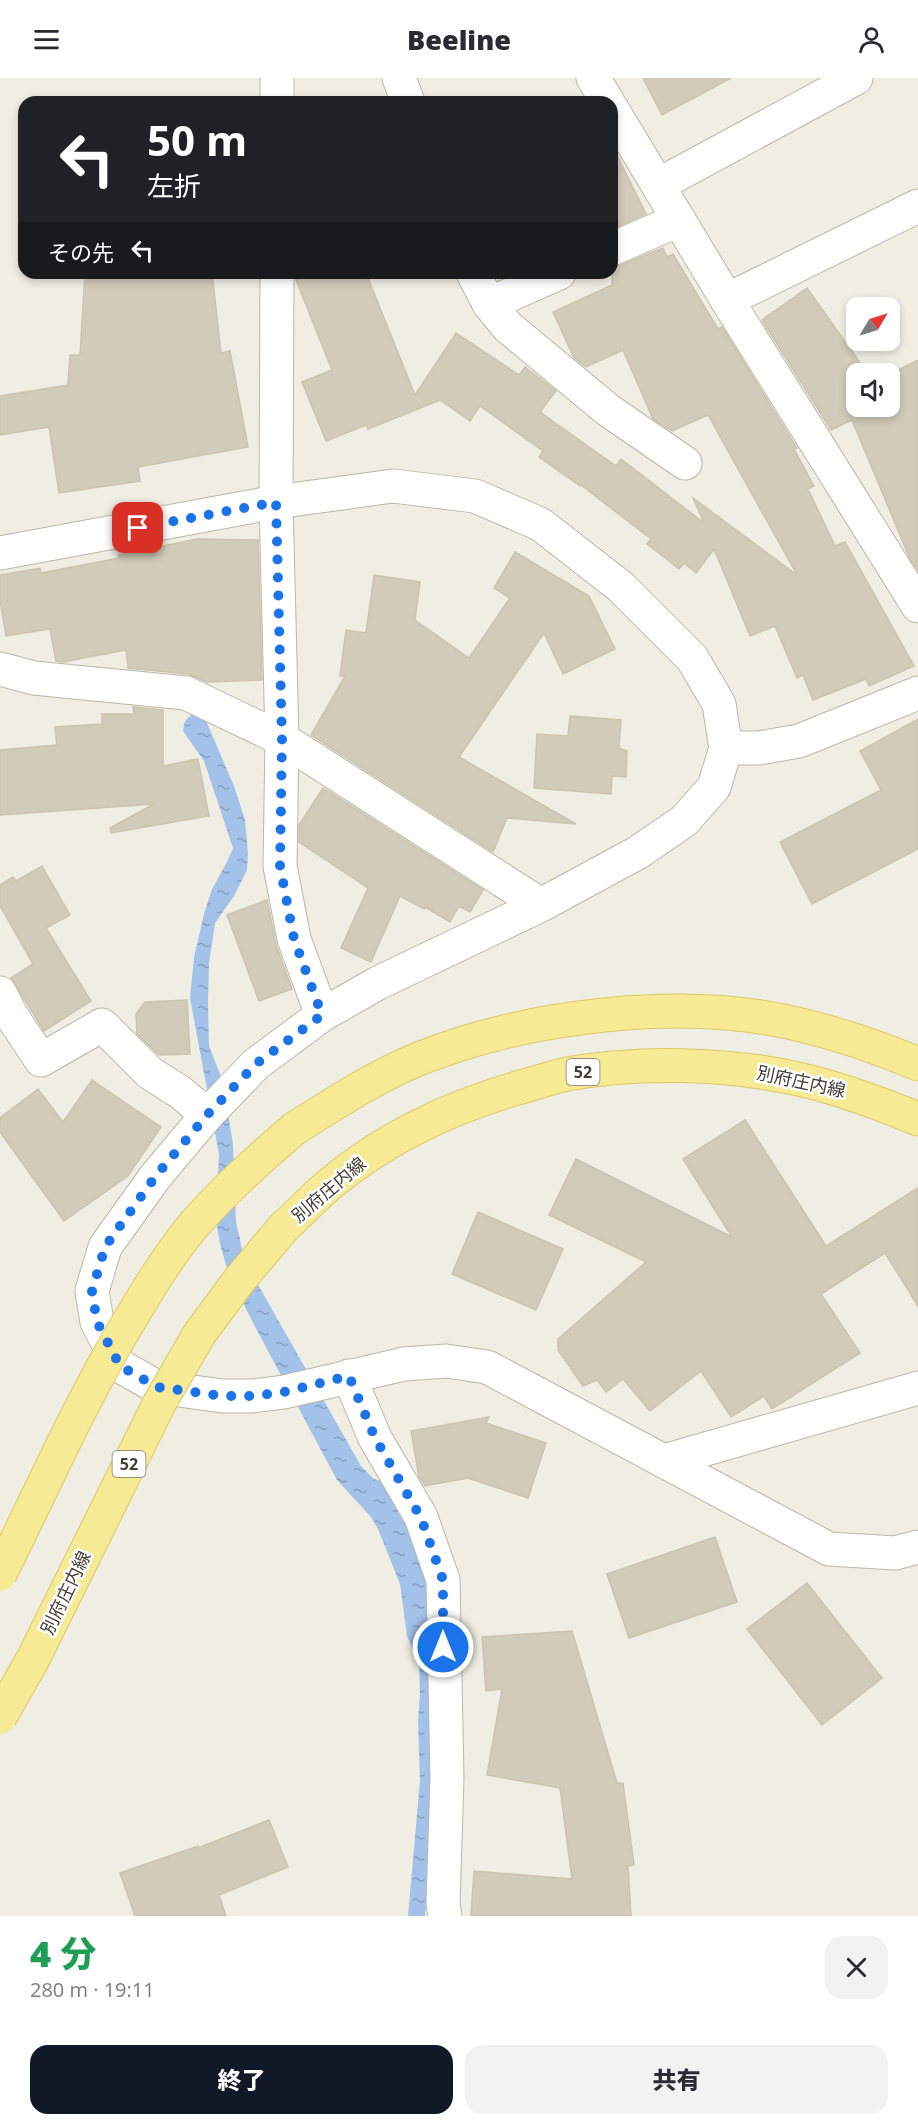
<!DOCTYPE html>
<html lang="ja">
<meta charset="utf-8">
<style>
body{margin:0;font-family:"Open Sans","Noto Sans JP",sans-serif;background:#f2f2f3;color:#2b2b33;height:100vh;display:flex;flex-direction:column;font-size:22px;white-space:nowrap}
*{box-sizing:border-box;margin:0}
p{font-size:20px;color:#7c7c81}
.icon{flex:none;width:33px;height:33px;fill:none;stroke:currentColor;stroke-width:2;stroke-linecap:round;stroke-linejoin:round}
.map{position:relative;height:1838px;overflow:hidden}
.sheet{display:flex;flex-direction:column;background:#fff;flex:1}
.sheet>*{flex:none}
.banner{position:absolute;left:18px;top:18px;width:600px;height:183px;border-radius:18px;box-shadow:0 3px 9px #0003;background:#202124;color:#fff;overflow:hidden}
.needle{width:39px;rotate:52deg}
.buttons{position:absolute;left:846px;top:219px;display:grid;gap:12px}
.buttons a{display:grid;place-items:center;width:54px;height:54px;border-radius:12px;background:#fff;box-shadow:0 3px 9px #0003;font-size:30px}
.pin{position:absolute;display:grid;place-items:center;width:51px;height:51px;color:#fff;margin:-26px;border-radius:12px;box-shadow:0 3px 9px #0006}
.me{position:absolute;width:66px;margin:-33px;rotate:0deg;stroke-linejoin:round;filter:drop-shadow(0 0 4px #0008)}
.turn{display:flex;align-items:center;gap:21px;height:126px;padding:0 30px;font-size:27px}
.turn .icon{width:78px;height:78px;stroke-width:2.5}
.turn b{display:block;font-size:42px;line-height:51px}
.then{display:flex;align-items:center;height:57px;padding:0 30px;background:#0003;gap:12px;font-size:22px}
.round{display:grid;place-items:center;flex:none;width:63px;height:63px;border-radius:18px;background:#f2f2f3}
.summary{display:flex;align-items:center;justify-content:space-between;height:102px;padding:0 30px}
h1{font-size:36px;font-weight:800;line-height:45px;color:#1e9e55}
.primary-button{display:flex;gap:12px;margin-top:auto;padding:12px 30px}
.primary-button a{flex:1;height:69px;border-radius:18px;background:#111827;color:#fff;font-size:24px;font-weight:800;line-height:69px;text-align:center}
.primary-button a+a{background:#f2f2f3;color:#2b2b33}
header{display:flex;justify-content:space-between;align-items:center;height:78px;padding:0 30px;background:#fff;font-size:27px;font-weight:800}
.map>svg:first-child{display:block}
</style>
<header><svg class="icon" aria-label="menu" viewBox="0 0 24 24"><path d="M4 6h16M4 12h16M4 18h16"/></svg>Beeline<svg class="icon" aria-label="person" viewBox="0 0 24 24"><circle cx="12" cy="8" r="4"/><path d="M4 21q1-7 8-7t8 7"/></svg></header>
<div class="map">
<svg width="918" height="1838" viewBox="0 0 918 1838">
<defs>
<pattern id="water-ripples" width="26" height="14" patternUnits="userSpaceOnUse" patternTransform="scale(1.5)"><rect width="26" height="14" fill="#a2c2ea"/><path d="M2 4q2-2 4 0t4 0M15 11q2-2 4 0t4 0" fill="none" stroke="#869fbe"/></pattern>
</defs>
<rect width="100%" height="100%" fill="#f0eee3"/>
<polygon fill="url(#water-ripples)" points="193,635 205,637 207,645 234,708 245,742 248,775 247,792 234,818 215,845 209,886 208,924 209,968 220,996 228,1035 233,1067 236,1144 245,1184 361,1388 374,1401 385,1404 395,1419 430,1502 432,1756 425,1838 408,1838 420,1703 418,1644 420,1616 419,1585 407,1558 400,1506 378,1451 371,1439 337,1402 252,1243 228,1194 220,1166 216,1143 219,1076 190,920 194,879 204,836 212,811 227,784 233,770 204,683 183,653 185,643"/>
<g fill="#d1cbb9" stroke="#cbc4ad" stroke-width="1.5">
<polygon points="643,0 731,0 662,37"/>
<polygon points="612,67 646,136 612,151"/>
<polygon points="663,170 667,179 673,176 718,251 722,249 797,370 794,371 814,408 808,411 835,468 845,464 914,588 869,608 866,601 813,622 803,597 797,600 775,548 750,558 714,471 696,495 684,485 679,491 647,466 651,461 581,407 580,408 539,379 543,373 480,328 470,343 440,322 368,351 366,347 326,363 302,304 332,292 296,202 313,195 366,195 415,317 456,255 519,297 525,289 556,313 540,334 616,388 621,381 704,445 693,420 797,497 708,337 672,353 653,341 623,272 586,289 574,280 553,234 612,207 612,189 619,188"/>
<polygon points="85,195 212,195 221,275 230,273 248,369 138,389 140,403 59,415 49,349 0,357 0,318 68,307 70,277 80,277"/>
<polygon points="807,210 868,296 856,296 856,328 890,328 890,296 918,282 918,493 910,481 852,342 831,352 762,242"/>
<polygon points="197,461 258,462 262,602 207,604 188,596 128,590 126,572 63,584 56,583 50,551 6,558 0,522 0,497 40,490 41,495 119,480 118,477"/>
<polygon points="515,474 589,518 615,571 563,596 544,555 459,679 576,746 507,740 493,774 311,657 345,598 340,598 346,552 366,555 374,497 420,504 415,542 469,580 510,520 494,510"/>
<polygon points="133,629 163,632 163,688 198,681 209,738 111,755 110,750 154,726 0,737 0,672 57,667 55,649 102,646 102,636 134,636"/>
<polygon points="570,638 621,642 619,670 627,673 626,699 612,698 611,716 534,710 537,656 568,658"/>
<polygon points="918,641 918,771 812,826 780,764 881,712 860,673"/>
<polygon points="323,710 483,812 470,834 459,828 450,844 425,829 424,831 400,818 371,884 341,870 368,810 299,764 299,747"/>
<polygon points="42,788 70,837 46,850 91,923 44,953 11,900 33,886 0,828 0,807 13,799 16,803"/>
<polygon points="267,822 276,867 292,911 259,923 227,837"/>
<polygon points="187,922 190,976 159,977 137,956 136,936 145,924"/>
<polygon points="92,1002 161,1049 128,1098 64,1143 0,1054 0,1040 38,1011 63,1044"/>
<polygon points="745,1042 826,1168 918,1110 918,1228 885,1175 821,1216 860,1275 772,1331 764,1318 731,1339 701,1293 650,1333 623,1301 606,1314 597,1302 583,1308 558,1272 558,1261 646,1184 549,1137 576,1081 732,1159 683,1081"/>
<polygon points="478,1134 563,1171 536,1232 452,1196"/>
<polygon points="489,1339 486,1345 546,1365 528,1420 468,1400 425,1408 419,1399 411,1353"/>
<polygon points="715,1459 737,1524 629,1560 607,1496"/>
<polygon points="807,1505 882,1600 822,1647 747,1551"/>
<polygon points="572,1553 617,1705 623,1705 634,1787 628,1788 631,1838 471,1838 474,1793 572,1801 560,1710 487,1697 502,1611 486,1613 482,1559"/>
<polygon points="269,1742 288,1789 219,1817 226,1838 135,1838 120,1795 198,1768 198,1770"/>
</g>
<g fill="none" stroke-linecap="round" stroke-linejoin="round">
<g stroke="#bbb7a6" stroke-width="35">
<g id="minor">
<polyline points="399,0 408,24"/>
<polyline points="593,0 608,24"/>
<polyline points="277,24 277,0"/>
<polyline points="612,31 727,222 918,528"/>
<polyline points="658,107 856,0"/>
<polyline points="612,171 679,142"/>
<polyline points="277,195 276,424 282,661 280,788 294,861 322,937"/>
<polyline points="473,195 489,226 508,249 608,332 685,385"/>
<polyline points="727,222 918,128"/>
<polyline points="489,226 559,195"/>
<polyline points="0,475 276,424 393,408 475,418 540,446 621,509 692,580 719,626 726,670 714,709 684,743 637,775 541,827 378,905 322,937 256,986 207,1037 155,1099 105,1169 92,1213 97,1244 120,1288 157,1309 222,1318 253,1318 284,1314 404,1286 446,1283 487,1289 829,1471 895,1475 918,1469"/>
<polyline points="0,591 34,600 186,615 282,661 541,827"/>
<polyline points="726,670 759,670 799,663 918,615"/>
<polyline points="0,915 11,937 41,982 102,947 150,995 180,1014 207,1037"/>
<polyline points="349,1298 375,1360 421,1439 443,1502 447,1700 443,1826 445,1838"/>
<polyline points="664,1383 918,1310"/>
</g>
</g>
<g stroke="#dbc967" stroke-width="35">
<g id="major">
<path d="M294,1051c41,-26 82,-53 127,-71 109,-43 261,-61 376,-34 42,10 81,23 121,40"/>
<path d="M284,1149c16,-14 30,-30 46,-43 57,-48 128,-80 198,-99 13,-4 26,-8 39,-11 72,-13 160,-11 231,5 41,9 81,24 120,40"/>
</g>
</g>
<use href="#minor" stroke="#fff" stroke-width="33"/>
<use href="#major" stroke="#f7ea95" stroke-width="33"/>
<g stroke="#dbc967" stroke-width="35" stroke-linecap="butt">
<g id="major-bridge">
<path d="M0,1496c43,-86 81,-174 131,-256 18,-31 38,-63 61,-91 31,-36 66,-67 102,-98"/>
<polyline points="0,1639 34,1579 160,1324 200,1255 241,1200 284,1149"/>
</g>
</g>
<use href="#major-bridge" stroke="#f7ea95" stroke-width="33"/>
</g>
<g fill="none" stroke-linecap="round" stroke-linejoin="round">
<polyline stroke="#1a73e8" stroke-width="10" stroke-dasharray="0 18" points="138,450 276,424 282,661 280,788 294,861 322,937 256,986 207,1037 155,1099 105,1169 92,1213 97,1244 120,1288 157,1309 222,1318 253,1318 284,1314 349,1298 375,1360 421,1440 443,1502 443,1569"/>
</g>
<g text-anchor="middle" stroke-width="5" stroke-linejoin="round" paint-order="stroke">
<g fill="#fff" stroke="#7a7871" stroke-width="1.5">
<rect x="566.5" y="981" width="33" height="26" rx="4.5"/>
<rect x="112.5" y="1373" width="33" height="26" rx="4.5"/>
</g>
<g font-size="16" font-weight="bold" fill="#413e34">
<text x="583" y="1000">52</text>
<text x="129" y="1392">52</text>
</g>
<g font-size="18" fill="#413e34" stroke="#fff">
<text transform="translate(801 1004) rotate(12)" y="6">別府庄内線</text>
<text transform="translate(329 1112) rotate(-40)" y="6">別府庄内線</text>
<text transform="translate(66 1515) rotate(-64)" y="6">別府庄内線</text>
</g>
</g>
</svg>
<div class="buttons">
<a><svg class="needle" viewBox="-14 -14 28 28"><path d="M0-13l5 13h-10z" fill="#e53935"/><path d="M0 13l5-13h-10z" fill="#7c7c81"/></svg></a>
<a><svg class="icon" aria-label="sound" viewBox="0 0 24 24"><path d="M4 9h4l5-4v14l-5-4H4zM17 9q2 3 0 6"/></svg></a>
</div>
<div class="pin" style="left:138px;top:450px;background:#d93025"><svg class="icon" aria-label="arrive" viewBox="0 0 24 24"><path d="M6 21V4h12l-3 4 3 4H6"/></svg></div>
<svg class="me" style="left:443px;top:1569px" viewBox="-20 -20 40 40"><circle r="17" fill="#1a73e8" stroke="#fff" stroke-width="3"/><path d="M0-11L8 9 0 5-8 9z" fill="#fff"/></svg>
<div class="banner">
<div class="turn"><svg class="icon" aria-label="left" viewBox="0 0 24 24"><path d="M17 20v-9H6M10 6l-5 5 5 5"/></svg><div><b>50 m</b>左折</div></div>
<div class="then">その先<svg class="icon" aria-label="left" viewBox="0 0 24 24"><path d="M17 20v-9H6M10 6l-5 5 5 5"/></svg></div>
</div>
</div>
<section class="sheet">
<div class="summary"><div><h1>4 分</h1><p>280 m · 19:11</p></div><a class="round"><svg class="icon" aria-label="close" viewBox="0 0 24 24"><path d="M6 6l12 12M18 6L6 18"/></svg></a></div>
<div class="primary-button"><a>終了</a><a>共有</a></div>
</section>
